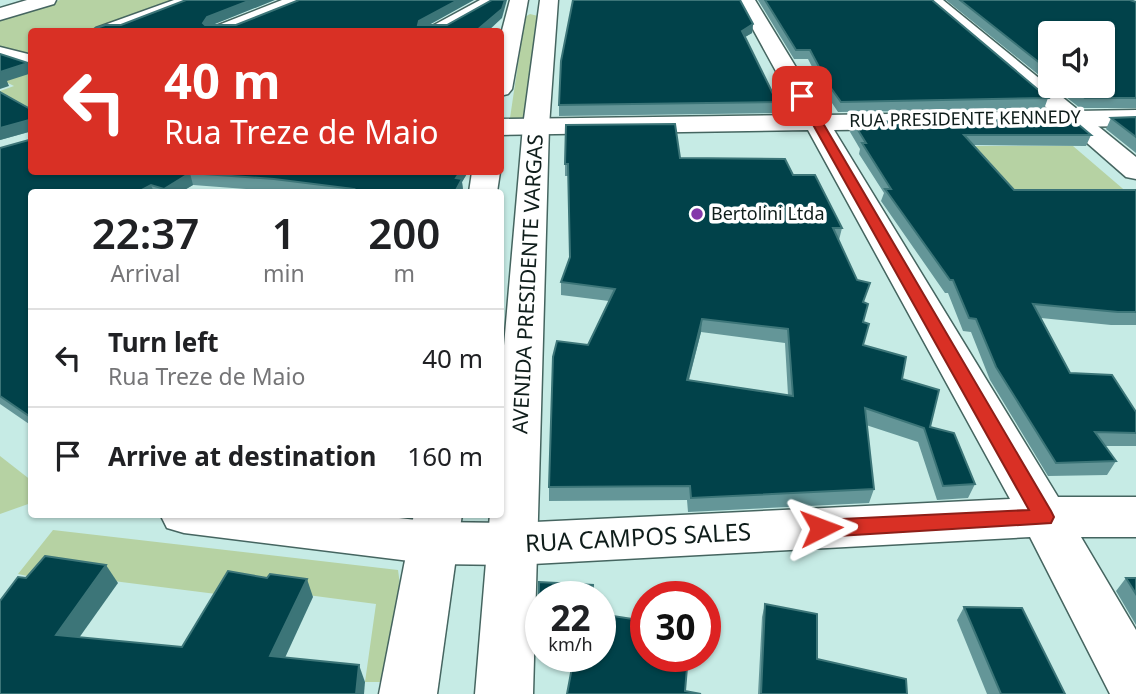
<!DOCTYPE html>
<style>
body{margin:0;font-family:"Noto Sans",sans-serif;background:#f2f2f2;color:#202124;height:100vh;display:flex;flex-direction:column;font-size:26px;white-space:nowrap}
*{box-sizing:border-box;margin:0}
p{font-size:23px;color:#757577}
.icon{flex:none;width:38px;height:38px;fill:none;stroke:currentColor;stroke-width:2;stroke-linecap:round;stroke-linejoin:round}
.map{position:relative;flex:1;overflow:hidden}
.sheet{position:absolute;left:28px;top:189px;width:476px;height:329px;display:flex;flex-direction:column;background:#fff;border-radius:7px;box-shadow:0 2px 5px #0004}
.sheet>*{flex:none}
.hud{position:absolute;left:28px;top:28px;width:476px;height:147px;border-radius:7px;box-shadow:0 2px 5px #0004;background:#d93025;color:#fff;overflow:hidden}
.buttons{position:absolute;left:1038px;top:21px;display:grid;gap:14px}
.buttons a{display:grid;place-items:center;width:77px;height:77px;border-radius:7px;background:#fff;box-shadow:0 2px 5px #0004;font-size:35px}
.speed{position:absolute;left:525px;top:581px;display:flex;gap:14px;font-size:35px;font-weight:700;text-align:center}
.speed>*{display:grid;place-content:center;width:91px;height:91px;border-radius:50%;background:#fff;box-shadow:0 2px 5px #0004;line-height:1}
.speed small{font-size:18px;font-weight:400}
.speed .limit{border:10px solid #d22;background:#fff;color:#111}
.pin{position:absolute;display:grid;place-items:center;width:60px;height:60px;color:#fff;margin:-30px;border-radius:14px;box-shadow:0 4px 10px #0006}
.me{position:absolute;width:77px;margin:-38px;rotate:87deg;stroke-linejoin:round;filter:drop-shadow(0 0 5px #0008)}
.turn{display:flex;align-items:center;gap:24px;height:147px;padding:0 21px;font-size:32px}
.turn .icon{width:91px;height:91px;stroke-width:2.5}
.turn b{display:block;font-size:49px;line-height:60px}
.eta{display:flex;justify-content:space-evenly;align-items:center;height:119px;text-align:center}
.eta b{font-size:42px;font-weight:600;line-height:49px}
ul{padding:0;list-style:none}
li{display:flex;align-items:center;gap:21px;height:98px;padding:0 21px;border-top:2px solid #e0e0e0}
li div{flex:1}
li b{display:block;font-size:26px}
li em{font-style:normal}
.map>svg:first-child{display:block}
</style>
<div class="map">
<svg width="1136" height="694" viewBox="0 0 1136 694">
<rect width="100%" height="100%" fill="#c6ebe5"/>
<g fill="#b6d2a3">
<polygon points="60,0 183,0 94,31 32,32 31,54 27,55 0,47 0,18"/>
<polygon points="530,14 542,17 525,120 510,118 525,17"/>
<polygon points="13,63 31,68 31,116 0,98 0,91 14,86 0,79"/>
<polygon points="963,146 1073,146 1136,200 1008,202"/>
<polygon points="0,456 32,481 31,503 0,514"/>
<polygon points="53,530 398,570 401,592 382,682 365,682 376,604 277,591 232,596 58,574 51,581 18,574"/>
</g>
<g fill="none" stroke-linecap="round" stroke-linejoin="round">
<g stroke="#456560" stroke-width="3">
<g id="street">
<polygon points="27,0 56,0 54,4 0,20 0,8"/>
<polygon points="174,0 201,0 199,4 123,32 93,32 96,28"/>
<polygon points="282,0 307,0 305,4 237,32 208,32 211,28"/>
<polygon points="480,0 495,0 497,3 447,32 421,32"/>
<polygon points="737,0 755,0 825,115 1136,110 1136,126 834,130 1058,497 1136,497 1136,537 1081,537 1136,630 1136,694 1110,694 1030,537 514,565 434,564 184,533 167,528 160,514 364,514 434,522 514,523 1010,499 808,130 500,135 500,119 800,115"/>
<polygon points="0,47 32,55 32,68 0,60"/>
</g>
</g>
<g stroke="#456560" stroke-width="3">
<g id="secondary">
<polygon points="510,0 528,0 512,89 508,94 500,96 500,38"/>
<polygon points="540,0 558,0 549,126 533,694 475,694 490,514 500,514 500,392 523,126"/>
<polygon points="923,0 943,0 1136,157 1136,179 1126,177"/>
<polygon points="472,172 500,172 497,192 469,192"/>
<polygon points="414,514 462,514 437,694 379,694"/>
</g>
</g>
<use href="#street" fill="#fff" fill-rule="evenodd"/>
<use href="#secondary" fill="#fff" fill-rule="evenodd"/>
</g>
<g fill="#649698" fill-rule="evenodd">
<polygon points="758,0 932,0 1048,98 1044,109 838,112 826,94 808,59 794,59"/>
<polygon points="946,0 1130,0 1136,2 1136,108 1080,108 1052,86 1102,86 1050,33 1050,84"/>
<polygon points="753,24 752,33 745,37 777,102 775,113 559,116 559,105"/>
<polygon points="0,92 32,110 32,172 468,172 462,182 463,190 462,192 288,192 193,185 181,192 32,192 32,426 0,404 0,148 29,140 29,132 0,140"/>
<polygon points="1136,117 1136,153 1106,129 1111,118"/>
<polygon points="853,122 1091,135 1086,146 974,145 1014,190 1136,190 1136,325 1111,325 1041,318 1070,373 1136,412 1136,446 1105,446 1116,461 1107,475 1048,476 990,380 971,332 963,331 948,293 945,293 881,201 884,193 859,154 860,149 850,132"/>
<path d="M680,158l113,17 49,53 -3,12 25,63 -1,42 39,34 28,48 45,57 -7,14 -31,2 -19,-58 -52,-17 8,64 -5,14 -181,9 -1,-12 -138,1v-14l39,-142 21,-44 -48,-6v-13l9,-24 -2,-82h-3v-12zM701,332l84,11 3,52 -99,-15z"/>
<polygon points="1126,578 1136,578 1136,625 1116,591"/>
<polygon points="539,582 593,585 592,597 541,597 541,641 538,641 538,628"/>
<polygon points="765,604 817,659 907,694 758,694 762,617"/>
<polygon points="964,607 1065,694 987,694 957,620"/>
<polygon points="561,656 600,656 572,669 561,668"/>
</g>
<g fill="#3c7578">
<polygon points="251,0 275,0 210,26 206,32 203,23 207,17"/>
<polygon points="458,0 474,0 420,30 418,25 419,21"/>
<polygon points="505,0 507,0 502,18 487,32 476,32"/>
<polygon points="753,24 752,33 740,40 742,31"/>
<polygon points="28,63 32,73 7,81 9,86 0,89 0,72"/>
<polygon points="29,120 32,131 0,140 0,128"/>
<polygon points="460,172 468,172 462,182 463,190 462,192 455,192 456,178"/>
<polygon points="190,173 193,185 181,192 165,192 164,189"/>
<polygon points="151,185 154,192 138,192"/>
<polygon points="702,319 701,332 685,394 687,380"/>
<polygon points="106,565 118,583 69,652 56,635"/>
<polygon points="307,579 313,597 278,673 270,656"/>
<polygon points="359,665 365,682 364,694 356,694"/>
</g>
<g fill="#01424a" stroke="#3c7578" stroke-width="2" fill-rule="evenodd">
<polygon points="186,0 251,0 207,17 203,23 205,25 236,25 299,0 458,0 419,21 418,25 447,25 492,0 505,0 502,9 476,31 484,32 85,32 105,25 121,25"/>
<polygon points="573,0 740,0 753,24 742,31 777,102 559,105 561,61"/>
<polygon points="765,0 932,0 1048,98 841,102 828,84 810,50 796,50"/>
<polygon points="960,0 1130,0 1136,2 1136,98 1085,98 1069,86 1102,86 1102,33 1050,33 1050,71"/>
<polygon points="0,54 28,63 0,72"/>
<polygon points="0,92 32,110 32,172 460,172 456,178 462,179 455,192 352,192 354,189 274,179 190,173 164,189 151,185 138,192 32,192 32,418 0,396 0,148 29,140 29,120 0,128"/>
<polygon points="1136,117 1136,137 1111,118"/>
<polygon points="1072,119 1091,135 964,135 1014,190 1136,190 1136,312 1118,312 1033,304 1070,373 1112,375 1136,412 1136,433 1095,432 1116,461 1056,463 996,367 976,319 969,318 953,280 950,280 885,189 891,189 862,143 866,143 853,122"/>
<path d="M675,124l5,34 105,1 8,16h22l27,53h-9l24,52 13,3 -7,19 5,2 -5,18 6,2 -6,21 43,12 -4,22 37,11 -9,37 24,6 21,51 -32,2 -19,-58 -59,-20 9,81 -183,9 -1,-12 -141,1 4,-130 4,-16 31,4 27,-56 -54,-7 9,-25 -2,-93h-3l1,-39zM702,319l86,10 5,67 -106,-16z"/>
<polygon points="45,556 106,565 56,635 182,647 228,571 267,578 270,574 307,579 270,656 359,665 356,694 0,694 0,601 18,577 26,578"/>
<polygon points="1126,578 1136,578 1136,594"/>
<polygon points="539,582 593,585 592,597 541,597 541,628 538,628"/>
<polygon points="765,604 817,614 817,659 906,679 907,694 761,694"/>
<polygon points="964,607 1022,608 1065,694 1001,694"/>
<polygon points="600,614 646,621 646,656 688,656 685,691 701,694 567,694 574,657 569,656 600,656"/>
</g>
<polygon fill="#d93025" stroke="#8d1f18" stroke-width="2" points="802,93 807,96 1051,511 1054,517 1051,523 821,537 813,534 810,528 813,523 821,520 1029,510 797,96"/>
<circle fill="#8438aa" stroke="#fff" stroke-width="2.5" cx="697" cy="214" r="7"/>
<g text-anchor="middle" stroke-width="7" stroke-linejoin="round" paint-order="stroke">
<g font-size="18" fill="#0f1d1b" stroke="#fff">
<text transform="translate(965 119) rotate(-1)" y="6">RUA PRESIDENTE KENNEDY</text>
</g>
<g font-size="18" fill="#0f1d1b" stroke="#fff" text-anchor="start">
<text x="711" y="220">Bertolini Ltda</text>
</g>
<g font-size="21" fill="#0f1d1b" stroke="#fff">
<text transform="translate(528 284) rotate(-87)" y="7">AVENIDA PRESIDENTE VARGAS</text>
</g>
<g font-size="24" fill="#0f1d1b" stroke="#fff">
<text transform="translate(638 538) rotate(-3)" y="8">RUA CAMPOS SALES</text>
</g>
</g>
</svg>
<div class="buttons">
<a><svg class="icon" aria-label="sound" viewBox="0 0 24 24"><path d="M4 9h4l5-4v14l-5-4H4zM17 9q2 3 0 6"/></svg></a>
</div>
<div class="speed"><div>22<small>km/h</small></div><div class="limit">30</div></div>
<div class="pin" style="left:802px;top:96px;background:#d93025"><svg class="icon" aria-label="arrive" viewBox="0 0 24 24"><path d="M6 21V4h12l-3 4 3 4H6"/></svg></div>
<svg class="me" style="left:821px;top:528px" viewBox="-20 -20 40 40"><path d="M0-17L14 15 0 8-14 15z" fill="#d93025" stroke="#fff" stroke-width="4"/></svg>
<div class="hud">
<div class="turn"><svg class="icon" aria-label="left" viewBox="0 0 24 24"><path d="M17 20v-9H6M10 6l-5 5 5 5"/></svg><div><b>40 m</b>Rua Treze de Maio</div></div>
</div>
<section class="sheet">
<div class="eta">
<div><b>22:37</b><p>Arrival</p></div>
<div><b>1</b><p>min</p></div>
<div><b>200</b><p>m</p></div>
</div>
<ul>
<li><svg class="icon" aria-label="left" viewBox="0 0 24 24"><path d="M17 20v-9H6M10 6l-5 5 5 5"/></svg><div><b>Turn left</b><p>Rua Treze de Maio</p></div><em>40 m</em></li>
<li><svg class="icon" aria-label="arrive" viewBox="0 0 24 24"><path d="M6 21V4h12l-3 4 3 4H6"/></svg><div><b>Arrive at destination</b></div><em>160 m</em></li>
</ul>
</section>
</div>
